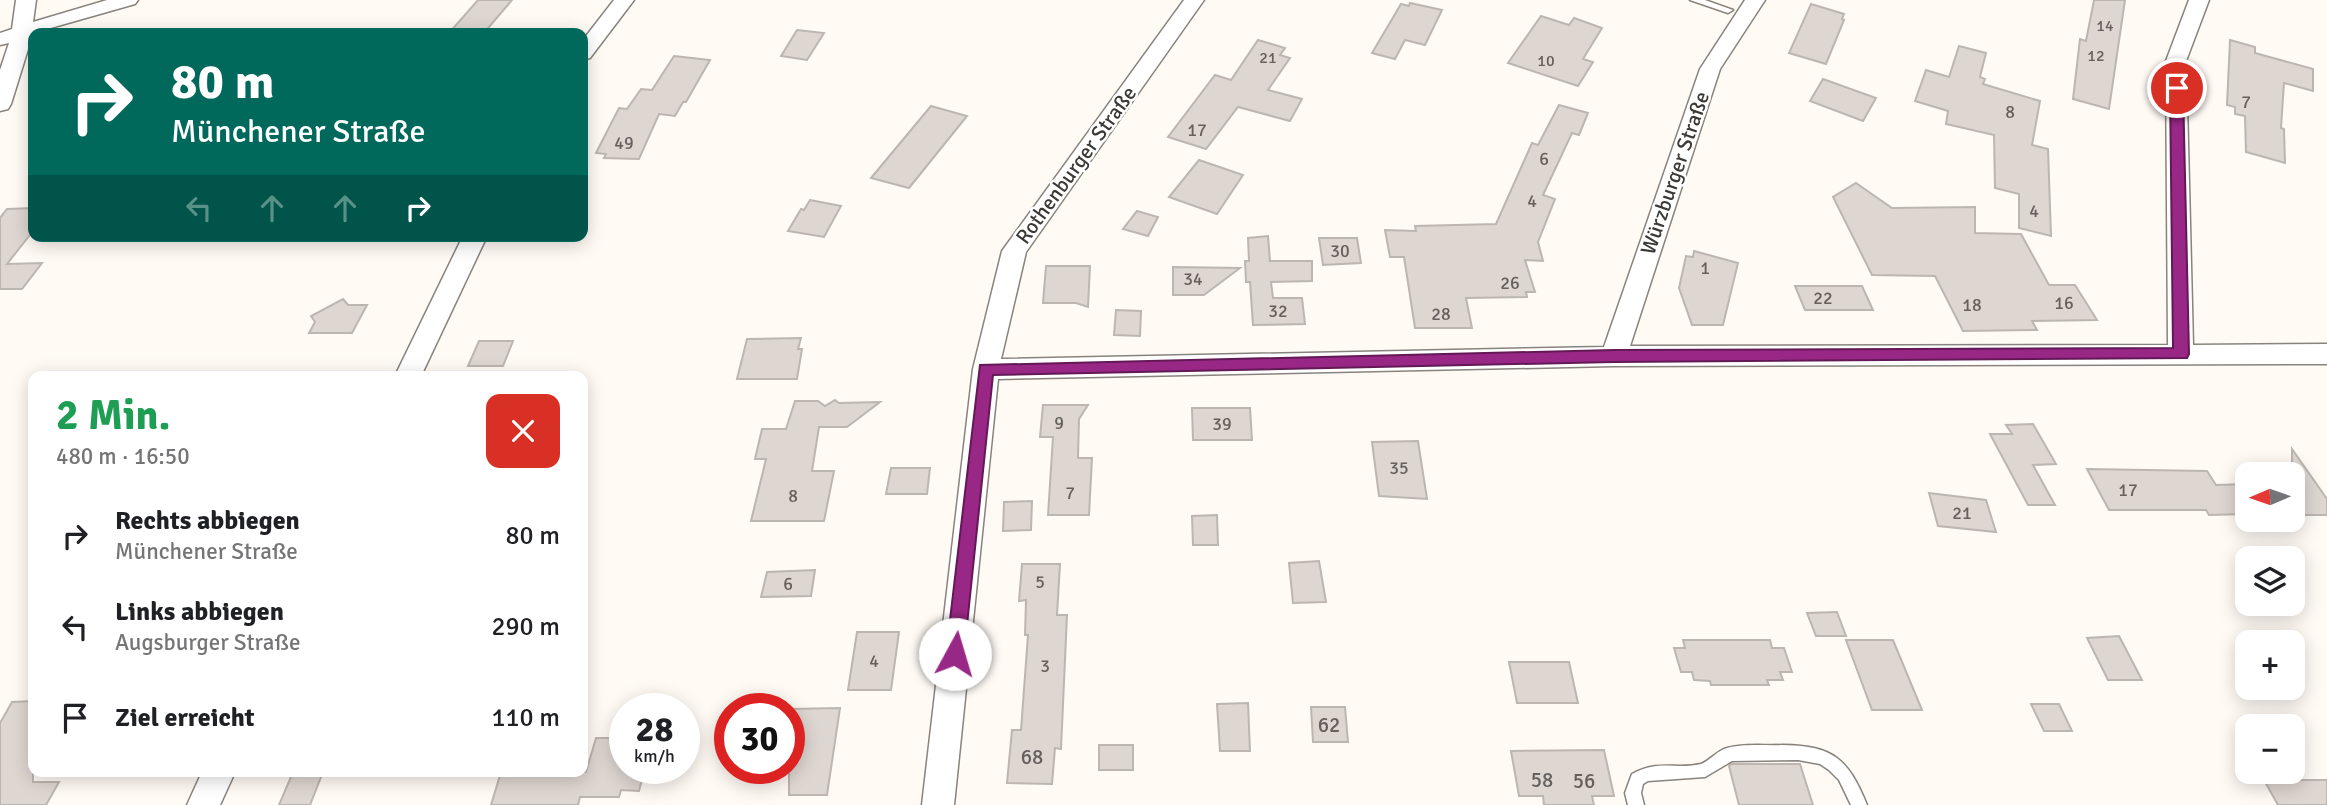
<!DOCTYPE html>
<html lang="de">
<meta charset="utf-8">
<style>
body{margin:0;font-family:Signika,sans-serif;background:#f6f6f6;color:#202124;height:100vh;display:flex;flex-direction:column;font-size:26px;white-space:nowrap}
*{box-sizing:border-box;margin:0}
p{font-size:23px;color:#757577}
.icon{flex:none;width:38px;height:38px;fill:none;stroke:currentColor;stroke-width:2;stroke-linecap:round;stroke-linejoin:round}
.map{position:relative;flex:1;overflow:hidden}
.side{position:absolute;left:28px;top:371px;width:560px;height:406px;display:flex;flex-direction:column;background:#fff;border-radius:14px;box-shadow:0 4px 18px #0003}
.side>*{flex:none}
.guide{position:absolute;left:28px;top:28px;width:560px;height:214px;border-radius:14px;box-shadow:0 4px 18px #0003;background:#00695c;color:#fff;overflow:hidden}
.needle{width:46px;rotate:268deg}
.tools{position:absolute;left:2235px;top:462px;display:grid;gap:14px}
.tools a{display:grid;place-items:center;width:70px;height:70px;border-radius:14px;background:#fff;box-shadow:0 4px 18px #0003;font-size:35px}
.speed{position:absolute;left:609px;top:693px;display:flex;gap:14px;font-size:35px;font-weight:700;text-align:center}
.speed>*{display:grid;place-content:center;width:91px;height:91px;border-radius:50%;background:#fff;box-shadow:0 4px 18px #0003;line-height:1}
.speed small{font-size:18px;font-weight:400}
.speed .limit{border:10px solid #d22;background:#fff;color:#111}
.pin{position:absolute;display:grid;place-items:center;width:60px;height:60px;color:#fff;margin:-30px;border:4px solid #fff;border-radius:50%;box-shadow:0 2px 7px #0007}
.me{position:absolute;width:77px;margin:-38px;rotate:6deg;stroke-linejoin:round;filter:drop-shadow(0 0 5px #0008)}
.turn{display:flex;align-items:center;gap:24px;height:147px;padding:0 28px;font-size:32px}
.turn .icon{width:91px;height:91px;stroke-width:2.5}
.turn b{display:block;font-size:49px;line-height:60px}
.lanes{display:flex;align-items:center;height:66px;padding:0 28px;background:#0003;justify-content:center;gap:35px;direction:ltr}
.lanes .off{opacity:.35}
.round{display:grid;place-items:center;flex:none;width:74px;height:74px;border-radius:14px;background:#f6f6f6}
.overview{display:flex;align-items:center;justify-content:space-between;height:119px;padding:0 28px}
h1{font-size:42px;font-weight:700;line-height:52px;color:#1e9e55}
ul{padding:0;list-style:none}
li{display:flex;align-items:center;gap:21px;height:91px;padding:0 28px}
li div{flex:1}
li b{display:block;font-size:26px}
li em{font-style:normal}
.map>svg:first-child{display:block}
</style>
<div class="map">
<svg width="2327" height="805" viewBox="0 0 2327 805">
<rect width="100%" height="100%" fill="#fffaf4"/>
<g fill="#ded6d1" stroke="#bdb5b0" stroke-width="2">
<polygon points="478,0 512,0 484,33 449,33"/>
<polygon points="2094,0 2125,0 2109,109 2073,99 2080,39 2086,41"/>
<polygon points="1410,3 1442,10 1425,45 1405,40 1395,59 1372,53 1401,4 1409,6"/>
<polygon points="1811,4 1844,14 1842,19 1844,20 1826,64 1789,53"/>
<polygon points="1541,16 1569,25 1574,18 1602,28 1583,59 1593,62 1578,86 1508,63"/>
<polygon points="797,30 824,33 807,60 781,56"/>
<polygon points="1258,40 1285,48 1280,55 1290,58 1268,90 1302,99 1290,121 1238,107 1206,149 1168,137 1215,75 1231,80"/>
<polygon points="2230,40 2255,47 2255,53 2313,69 2313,91 2284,83 2281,128 2284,129 2285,163 2246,152 2245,116 2235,114 2235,107 2227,105"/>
<polygon points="1959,46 1986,53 1980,77 1985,79 1983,84 2040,101 2032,145 2048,149 2051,236 2019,228 2019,194 1995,188 1994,135 1946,124 1948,111 1915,101 1926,70 1949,77"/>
<polygon points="674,56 710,60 686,102 683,102 675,116 659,114 639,159 604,158 606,154 596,153 619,108 627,109 641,89 652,90"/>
<polygon points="1823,79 1876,98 1863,121 1810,101"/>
<polygon points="1559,105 1588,113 1579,135 1572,133 1543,195 1555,199 1538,242 1543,261 1525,260 1535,292 1526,292 1527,297 1466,298 1472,328 1415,328 1404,257 1390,257 1385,230 1416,231 1415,226 1496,224 1532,143 1538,145"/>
<polygon points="931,106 967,116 909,188 871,178"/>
<polygon points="1199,160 1243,175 1217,214 1169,197"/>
<polygon points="1856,183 1892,208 1975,207 1975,233 2021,234 2049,285 2075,285 2097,320 2032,321 2037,330 1963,331 1935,276 1872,275 1833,197"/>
<polygon points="810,200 841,206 824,237 788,231 801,209 804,210"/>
<polygon points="33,208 33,231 7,264 42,263 22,289 0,289 0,218 7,209"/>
<polygon points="1137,211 1158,217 1148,236 1123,229"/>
<polygon points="1268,236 1270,261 1312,261 1312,281 1271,282 1273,298 1302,298 1305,324 1253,325 1250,282 1246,282 1245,261 1249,261 1248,238"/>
<polygon points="1319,238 1357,238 1361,263 1323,265"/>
<polygon points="1694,251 1738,263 1723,325 1692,325 1679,288 1686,256 1693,257"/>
<polygon points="1046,266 1090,266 1088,307 1076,303 1043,303"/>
<polygon points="1173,267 1240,268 1204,295 1173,295"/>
<polygon points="1795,286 1862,286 1873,310 1805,310"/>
<polygon points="343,299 348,305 367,305 352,333 309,333 315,322 311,316"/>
<polygon points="1116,310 1141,311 1140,336 1114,335"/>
<polygon points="801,338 798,349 802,349 797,379 737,379 747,339"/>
<polygon points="479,341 513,341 503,366 468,366"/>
<polygon points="835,400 839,403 880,402 847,427 819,427 812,471 834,471 824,521 751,521 766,459 755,459 762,429 786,429 795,401 818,401 825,406"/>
<polygon points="1043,405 1088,405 1079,419 1078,458 1092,458 1089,515 1048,515 1053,437 1040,437"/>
<polygon points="1192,408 1250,408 1252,440 1193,440"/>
<polygon points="2033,424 2056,464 2033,465 2055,505 2028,505 1990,434 2012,434 2006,425"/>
<polygon points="1418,441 1427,499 1379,496 1372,442"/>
<polygon points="2292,449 2327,499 2327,515 2292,515"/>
<polygon points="891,468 930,468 927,494 886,494"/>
<polygon points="2087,469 2207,471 2216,485 2247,484 2247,514 2209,515 2206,510 2109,510"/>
<polygon points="1929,493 1986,500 1996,532 1938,526"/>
<polygon points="1032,501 1031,530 1003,531 1004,502"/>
<polygon points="1217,515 1218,545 1193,545 1192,516"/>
<polygon points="1319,561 1326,602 1293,603 1289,563"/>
<polygon points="1022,564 1060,564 1057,615 1067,615 1061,749 1055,748 1052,784 1007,783 1012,730 1021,730 1028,635 1025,635 1026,600 1019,601"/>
<polygon points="815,570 811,596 761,597 767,572"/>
<polygon points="1837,612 1846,636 1816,636 1807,613"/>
<polygon points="857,632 899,632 891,690 848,690"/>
<polygon points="2119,636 2142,680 2108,680 2087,638"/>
<polygon points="1683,640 1770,640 1772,648 1784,648 1792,672 1780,672 1783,680 1767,680 1769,685 1711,685 1710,681 1694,680 1692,672 1681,672 1674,648 1685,648"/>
<polygon points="1846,640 1893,640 1922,710 1872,710"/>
<polygon points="1509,662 1569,662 1578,703 1517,703"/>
<polygon points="33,701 33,782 59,782 46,805 0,805 0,723 12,702"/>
<polygon points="1248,703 1250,751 1220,751 1217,704"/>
<polygon points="2031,704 2059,704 2072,731 2044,731"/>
<polygon points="1311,707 1345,707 1348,742 1313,742"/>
<polygon points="840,708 827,795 789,795 789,709"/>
<polygon points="596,738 625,738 625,768 645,768 639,791 621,790 619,797 580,797 578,805 491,805 501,772 586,772"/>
<rect x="1099" y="745" width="34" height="25"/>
<polygon points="1604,750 1614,796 1592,796 1594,805 1544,805 1543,796 1519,796 1511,751"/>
<polygon points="1731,764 1800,764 1813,805 1739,805 1729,766"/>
<polygon points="293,772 323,772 310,805 279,805"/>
<polygon points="2264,780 2327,780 2327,805 2278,805"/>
</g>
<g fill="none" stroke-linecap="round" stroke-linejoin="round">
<g stroke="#88837c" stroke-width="3">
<g id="service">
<polygon points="1690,0 1705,0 1733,10 1728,13"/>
<path d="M1783,745c51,1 65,14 84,60h-16l-12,-25 -10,-10 -9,-6 -22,-4 -66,1 -27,16 -57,4 -5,3 -2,9 3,12h-16l-3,-12 7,-19c29,-15 43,-4 69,-10 8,-3 14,-11 23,-15 18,-6 40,-3 59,-4z"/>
</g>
</g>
<g stroke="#88837c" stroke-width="3">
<g id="minor">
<polygon points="16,0 36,0 33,22 107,0 138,0 135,4 33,33 11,104 8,109 0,111 0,70 9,43 0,45 0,33 12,29"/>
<polygon points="614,0 634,0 590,58 583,60 583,40"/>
<polygon points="1184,0 1204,0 1026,252 1001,359 1604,347 1700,69 1745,0 1765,0 1720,69 1630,346 2168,345 2166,61 2189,0 2209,0 2186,61 2193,345 2327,344 2327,364 1614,366 998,379 954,805 922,805 973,369 1002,251"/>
<polygon points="463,236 487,236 421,376 395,376"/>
<polygon points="202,772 235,772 220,805 187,805"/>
</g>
</g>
<use href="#service" fill="#fff" fill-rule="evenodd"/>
<use href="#minor" fill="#fff" fill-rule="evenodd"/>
</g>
<polygon fill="#992785" stroke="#631956" stroke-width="2" points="2177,84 2183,88 2189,354 2187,358 1614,362 993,375 964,654 961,659 955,662 948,659 946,654 980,365 1614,350 2173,348 2170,88"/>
<g text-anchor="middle" stroke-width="5" stroke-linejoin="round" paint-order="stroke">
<g font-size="16" fill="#64605d">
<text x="2105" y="31">14</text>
<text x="2096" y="61">12</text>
<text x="1268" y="63">21</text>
<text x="1546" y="66">10</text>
</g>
<g font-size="18" fill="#64605d">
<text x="2246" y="108">7</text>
<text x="2010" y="118">8</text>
<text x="1197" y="136">17</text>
<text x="624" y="149">49</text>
<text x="1544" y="165">6</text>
<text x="1532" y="207">4</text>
<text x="2034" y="217">4</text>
<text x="1340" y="257">30</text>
<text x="1705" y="274">1</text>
<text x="1193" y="285">34</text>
<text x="1510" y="289">26</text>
<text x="1823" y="304">22</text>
<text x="2064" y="309">16</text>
<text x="1972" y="311">18</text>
<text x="1278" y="317">32</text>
<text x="1441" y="320">28</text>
<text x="1059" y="429">9</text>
<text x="1222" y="430">39</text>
<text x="1399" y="474">35</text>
<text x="2128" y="496">17</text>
<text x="1070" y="499">7</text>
<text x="793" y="502">8</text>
<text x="1962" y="519">21</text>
<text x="1040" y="588">5</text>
<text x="788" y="590">6</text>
<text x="874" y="667">4</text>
<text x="1045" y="672">3</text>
</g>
<g font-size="21" fill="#3b3936" stroke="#fff">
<text transform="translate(1076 165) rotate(-54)" y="7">Rothenburger Straße</text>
<text transform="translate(1675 173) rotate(-71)" y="7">Würzburger Straße</text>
</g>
<g font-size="21" fill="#64605d">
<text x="1329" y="732">62</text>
<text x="1032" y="764">68</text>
<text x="1542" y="787">58</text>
<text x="1584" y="788">56</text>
</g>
</g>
</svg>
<div class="tools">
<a><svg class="needle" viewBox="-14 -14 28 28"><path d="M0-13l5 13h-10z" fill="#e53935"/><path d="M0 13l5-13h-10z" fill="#757577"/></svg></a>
<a><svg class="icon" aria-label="layers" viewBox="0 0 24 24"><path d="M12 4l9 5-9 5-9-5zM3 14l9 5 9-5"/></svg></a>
<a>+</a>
<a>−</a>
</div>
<div class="speed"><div>28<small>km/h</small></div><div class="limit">30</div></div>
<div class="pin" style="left:2177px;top:88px;background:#d93025"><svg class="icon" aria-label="arrive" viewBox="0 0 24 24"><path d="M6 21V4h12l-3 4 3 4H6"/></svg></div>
<svg class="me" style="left:955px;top:654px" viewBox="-20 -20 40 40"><circle r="19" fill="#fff"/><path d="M0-13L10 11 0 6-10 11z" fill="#992785"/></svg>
<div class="guide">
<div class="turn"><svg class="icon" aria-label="right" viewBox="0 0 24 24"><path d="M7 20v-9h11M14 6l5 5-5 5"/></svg><div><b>80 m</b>Münchener Straße</div></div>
<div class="lanes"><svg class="icon off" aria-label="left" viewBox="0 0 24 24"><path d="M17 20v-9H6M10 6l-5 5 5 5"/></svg><svg class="icon off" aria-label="ahead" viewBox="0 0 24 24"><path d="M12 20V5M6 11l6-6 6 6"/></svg><svg class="icon off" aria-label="ahead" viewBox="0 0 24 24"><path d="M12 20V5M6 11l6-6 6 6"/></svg><svg class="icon" aria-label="right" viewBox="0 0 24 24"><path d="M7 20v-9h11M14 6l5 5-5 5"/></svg></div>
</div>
<section class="side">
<div class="overview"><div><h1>2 Min.</h1><p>480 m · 16:50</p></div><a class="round" style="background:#d93025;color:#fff"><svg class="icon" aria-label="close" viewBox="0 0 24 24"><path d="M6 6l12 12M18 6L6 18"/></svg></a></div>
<ul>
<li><svg class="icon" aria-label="right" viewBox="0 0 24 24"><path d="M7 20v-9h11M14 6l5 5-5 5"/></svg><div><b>Rechts abbiegen</b><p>Münchener Straße</p></div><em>80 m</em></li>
<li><svg class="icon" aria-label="left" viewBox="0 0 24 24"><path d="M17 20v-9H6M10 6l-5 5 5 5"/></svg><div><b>Links abbiegen</b><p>Augsburger Straße</p></div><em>290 m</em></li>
<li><svg class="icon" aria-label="arrive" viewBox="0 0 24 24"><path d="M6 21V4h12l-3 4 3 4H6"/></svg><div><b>Ziel erreicht</b></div><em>110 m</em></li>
</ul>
</section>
</div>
